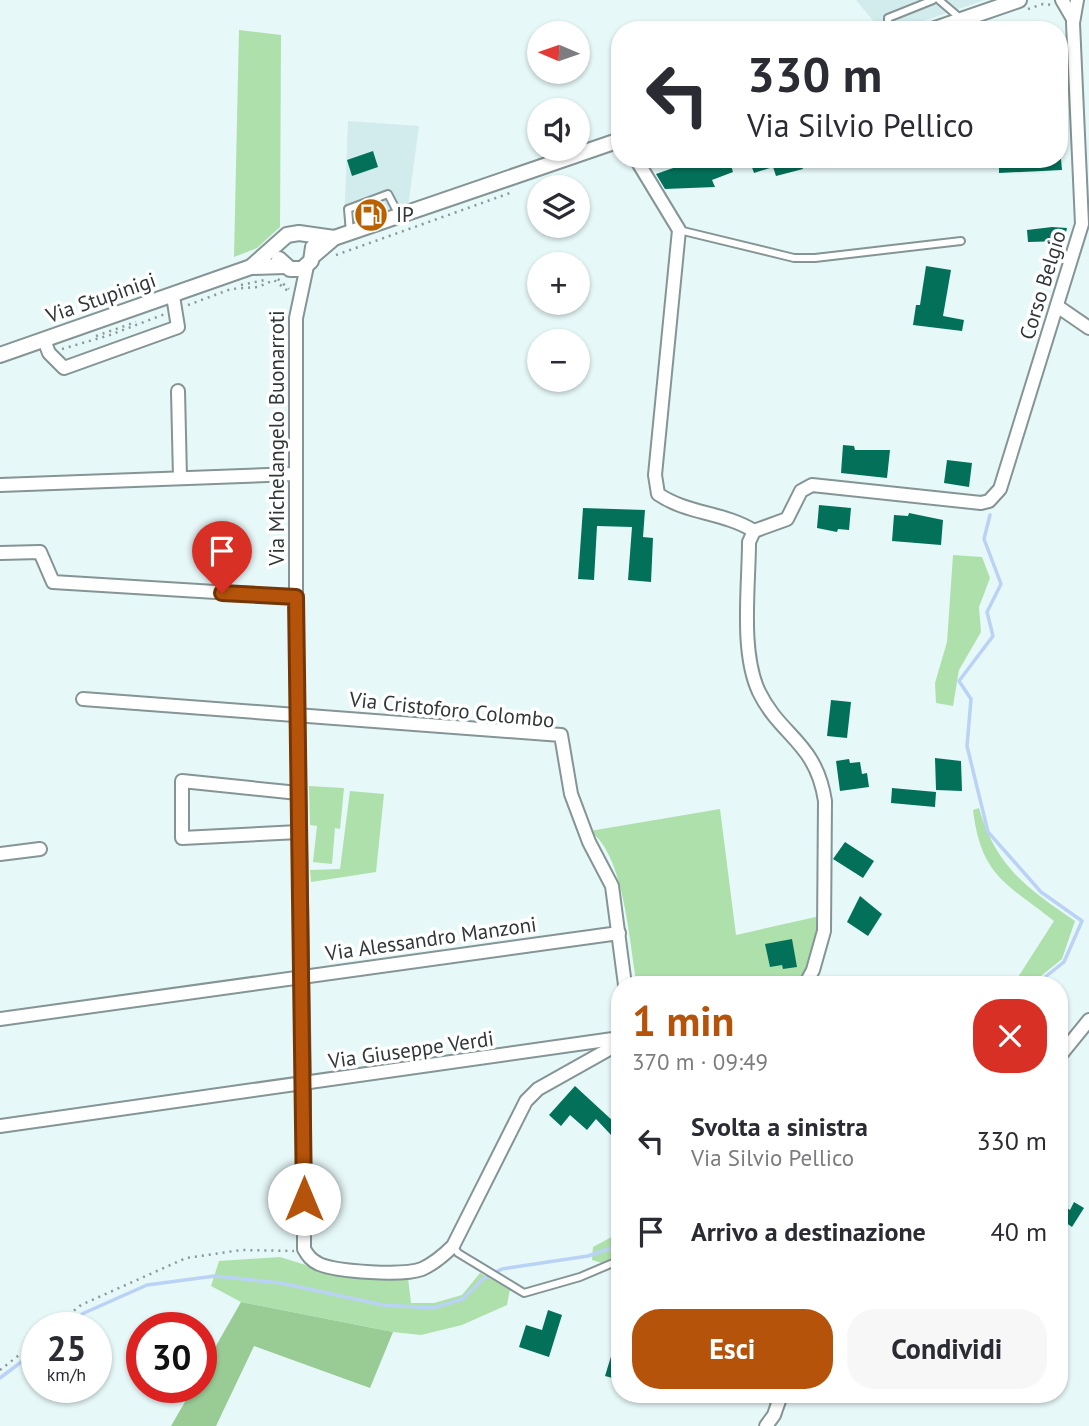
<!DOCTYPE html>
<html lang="it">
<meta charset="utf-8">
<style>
body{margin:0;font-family:"PT Sans",sans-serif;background:#f7f7f7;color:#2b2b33;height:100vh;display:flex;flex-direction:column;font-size:26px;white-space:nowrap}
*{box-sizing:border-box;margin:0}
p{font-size:23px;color:#7c7c81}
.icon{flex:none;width:38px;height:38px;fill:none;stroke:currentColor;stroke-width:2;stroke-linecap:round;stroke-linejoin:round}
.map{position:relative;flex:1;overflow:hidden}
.side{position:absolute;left:611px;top:976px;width:457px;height:427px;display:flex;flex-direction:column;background:#fff;border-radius:28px;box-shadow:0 2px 5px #0004}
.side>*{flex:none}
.top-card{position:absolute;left:611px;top:21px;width:457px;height:147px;border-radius:28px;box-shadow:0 2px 5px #0004;background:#fff;color:#2b2b33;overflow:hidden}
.needle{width:46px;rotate:272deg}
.controls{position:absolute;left:527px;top:21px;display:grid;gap:14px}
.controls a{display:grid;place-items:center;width:63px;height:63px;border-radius:50%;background:#fff;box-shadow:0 2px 5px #0004;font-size:35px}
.speed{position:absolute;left:21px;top:1312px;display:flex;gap:14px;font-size:35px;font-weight:700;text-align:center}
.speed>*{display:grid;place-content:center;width:91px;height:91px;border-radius:50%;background:#fff;box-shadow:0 2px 5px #0004;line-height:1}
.speed small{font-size:18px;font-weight:400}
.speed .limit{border:10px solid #d22;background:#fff;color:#111}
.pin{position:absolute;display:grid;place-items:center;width:60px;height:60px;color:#fff;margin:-72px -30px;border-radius:50% 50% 50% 0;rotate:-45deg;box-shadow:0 0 7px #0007}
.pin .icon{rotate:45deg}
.me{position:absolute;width:77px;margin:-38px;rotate:0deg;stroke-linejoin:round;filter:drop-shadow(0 0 5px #0008)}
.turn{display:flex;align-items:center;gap:24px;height:147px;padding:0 21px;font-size:32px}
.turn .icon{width:91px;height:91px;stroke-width:2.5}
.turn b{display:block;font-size:49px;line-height:60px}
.round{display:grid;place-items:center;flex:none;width:74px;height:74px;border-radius:28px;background:#f7f7f7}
.overview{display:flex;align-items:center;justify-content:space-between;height:119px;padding:0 21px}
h1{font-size:42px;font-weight:700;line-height:52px;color:#b45309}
.primary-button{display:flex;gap:14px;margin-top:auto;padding:14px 21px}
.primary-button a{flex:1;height:80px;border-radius:28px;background:#b45309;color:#fff;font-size:28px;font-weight:700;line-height:80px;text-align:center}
.primary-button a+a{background:#f7f7f7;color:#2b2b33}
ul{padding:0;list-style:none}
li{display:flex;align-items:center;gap:21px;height:91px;padding:0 21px}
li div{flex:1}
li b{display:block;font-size:26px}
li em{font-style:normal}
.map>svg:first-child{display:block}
</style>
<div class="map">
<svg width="1089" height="1426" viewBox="0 0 1089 1426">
<rect width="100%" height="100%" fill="#e7f8f9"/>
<g fill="#d2ebed">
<polygon points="856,0 985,0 897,30 874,30 876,24"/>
<polygon points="348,121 419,126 408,207 344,226"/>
</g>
<g fill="#aee0ab">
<polygon points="239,30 281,35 280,227 257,248 234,257"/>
<polygon points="953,555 982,557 990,578 979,607 981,632 959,670 953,706 936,703 935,683 947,642"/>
<polygon points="309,786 344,788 340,829 335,828 332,864 313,862 317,826 310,825"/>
<polygon points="350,791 384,794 376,872 311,882 310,870 340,869"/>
<path d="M979,808c17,59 48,80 96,113l-13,38 -32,26h-17l41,-64c-48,-38 -73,-45 -81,-111z"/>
<path d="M720,809l16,126 84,-19 -4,28 -13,37 -3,4h-163c-8,-42 -12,-129 -47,-154z"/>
<polygon points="619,1233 619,1258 605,1264 592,1260 593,1247"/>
<path d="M280,1257c38,12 89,28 128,21l3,25h23l28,-8 18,-22 30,16 -3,16 -45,20 -41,10 -28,-3 -152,-30 -30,-16 8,-25z"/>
</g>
<polygon fill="#99cc95" points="241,1302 393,1332 370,1388 254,1346 216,1426 171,1426 193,1388 201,1388 201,1372"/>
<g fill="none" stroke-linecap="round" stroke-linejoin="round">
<g stroke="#bad2f5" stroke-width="3.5">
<polyline points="990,515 984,539 1001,584 987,612 993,636 959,681 971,699 967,746 988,832 1041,892 1082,921 1064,962 1035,985"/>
<polyline points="64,1328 84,1313 147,1285 215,1276 281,1283 383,1305 433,1308 463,1299 483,1279 502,1269 588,1256 620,1245"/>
<polyline points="0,1378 37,1350"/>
</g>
</g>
<g fill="#037159">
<polygon points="373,151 378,167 352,176 347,160"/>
<polygon points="699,159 729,159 733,172 712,180 715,187 665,189 656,174"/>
<polygon points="749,159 799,159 803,169 776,176 773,167 754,173"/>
<polygon points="999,159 1061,159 1062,170 999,173"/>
<polygon points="1052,227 1067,228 1064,241 1028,242 1027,230"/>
<polygon points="926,266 951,270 943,316 964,320 962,331 913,325 916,305 920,305"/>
<polygon points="843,445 854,446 855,450 890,450 887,478 841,473"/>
<polygon points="947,460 972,463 969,487 944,483"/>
<polygon points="819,505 851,508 849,530 838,529 837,532 817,528"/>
<polygon points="583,508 645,510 643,537 653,538 651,582 628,580 632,527 597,526 594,580 578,579"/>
<polygon points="909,513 943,520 941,545 892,541 894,515 908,516"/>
<polygon points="831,700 851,702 847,738 827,736"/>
<polygon points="935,758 961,761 962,791 936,790"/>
<polygon points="849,759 850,763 860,762 862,774 867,773 869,787 840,791 836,761"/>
<polygon points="892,788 936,792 935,807 891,803"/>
<polygon points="845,842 874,861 863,878 833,859"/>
<polygon points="860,896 882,914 868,936 847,922"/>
<polygon points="792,939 797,967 783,969 782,965 770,967 765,944"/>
<polygon points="575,1086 614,1122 620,1116 620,1129 612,1136 596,1119 587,1130 570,1115 561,1126 549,1115"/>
<polygon points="1074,1202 1084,1208 1072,1227 1059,1218 1059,1203 1070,1210"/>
<polygon points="548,1310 562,1315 549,1357 519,1347 526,1325 542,1330"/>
<polygon points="617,1337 620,1337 620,1380 605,1376"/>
</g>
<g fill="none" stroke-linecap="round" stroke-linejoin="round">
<g stroke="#859495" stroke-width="10">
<g id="service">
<polyline points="939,0 960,18"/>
<polyline points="888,30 888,18 933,0"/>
<polyline points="679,230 794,258 815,258 961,241"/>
<polyline points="350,232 348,209 388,194 399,215"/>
<polyline points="453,1246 458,1253 524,1293 580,1277 620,1260"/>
</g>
</g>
<g stroke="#859495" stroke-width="16">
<g id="minor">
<polyline points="1062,0 1073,19"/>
<path d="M636,159l43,71 -24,245 3,19c29,20 66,18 96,37"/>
<path d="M307,266l-11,52v279l8,487v165c4,7 7,11 15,15 19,8 84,12 103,5 11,-5 22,-14 31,-23l73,-145 12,-12 82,-46"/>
<polyline points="1057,306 1089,328"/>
<polyline points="44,340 49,353 64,368 178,327 173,296"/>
<polyline points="178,391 180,478"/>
<polyline points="0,485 295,474"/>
<polyline points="0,553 40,552 53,582 296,597"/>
<polyline points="83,699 561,735 571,794 589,842 612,886 625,985"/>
<polyline points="298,793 182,781 182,838 299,832"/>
<polyline points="0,854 40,849"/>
<path d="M805,985l8,-15 11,-39 1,-130c-9,-59 -44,-64 -66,-109 -19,-40 -10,-106 -10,-150l5,-11 33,-12 14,-28 11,-6 169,18 8,-2 11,-12 82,-265 -9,-201 4,-23"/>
<polyline points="0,1019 619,933"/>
<polyline points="1059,1057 1089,1020"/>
<polyline points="0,1126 620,1038"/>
<polyline points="766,1426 774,1415 781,1395"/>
</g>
</g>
<g stroke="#859495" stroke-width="18">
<g id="tertiary">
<polyline points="932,30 1019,0"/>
<polyline points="313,256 334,238 620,140"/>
<polyline points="279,259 290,269 302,269 311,261 313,247"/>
<polyline points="251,267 287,235 299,233 334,238"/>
<polyline points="0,355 251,267 285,266"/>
</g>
</g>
<g stroke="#8b9798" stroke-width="2.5" stroke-dasharray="2 5" stroke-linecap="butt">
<polyline points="1028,9 1043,4 1052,5"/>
<polyline points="336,255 510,193"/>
<polyline points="278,279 289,289"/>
<polyline points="241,285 265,280"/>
<polyline points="188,305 231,289 258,287 274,280 288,291"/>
<polyline points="96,336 136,322"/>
<polyline points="62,349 110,335 165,314"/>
<polyline points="52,1328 81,1305 186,1258 241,1250 294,1251"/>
<polyline points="0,1370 37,1341"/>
</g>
<use href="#service" stroke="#fff" stroke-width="6"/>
<use href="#minor" stroke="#fff" stroke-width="12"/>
<use href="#tertiary" stroke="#fff" stroke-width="14"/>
</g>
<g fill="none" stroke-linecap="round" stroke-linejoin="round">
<g stroke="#753606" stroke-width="18">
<polyline id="route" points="222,593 296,597 304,1199"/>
</g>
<use href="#route" stroke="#b45309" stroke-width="12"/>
</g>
<defs>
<g id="fuel-disc" transform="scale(1.75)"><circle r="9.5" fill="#bb6200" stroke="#fff"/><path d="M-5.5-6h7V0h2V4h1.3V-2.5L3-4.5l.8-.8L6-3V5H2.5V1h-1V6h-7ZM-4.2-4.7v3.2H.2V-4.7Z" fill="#fff"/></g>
</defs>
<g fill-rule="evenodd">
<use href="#fuel-disc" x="371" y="215"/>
</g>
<g text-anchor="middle" stroke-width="7" stroke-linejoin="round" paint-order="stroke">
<g font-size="21" fill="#313738" stroke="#fff" text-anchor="start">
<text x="396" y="222">IP</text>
</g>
<g font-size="21" fill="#313738" stroke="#fff">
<text transform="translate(1043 285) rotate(-73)" y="7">Corso Belgio</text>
<text transform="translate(101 298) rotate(-19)" y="7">Via Stupinigi</text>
<text transform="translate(277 438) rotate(-90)" y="7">Via Michelangelo Buonarroti</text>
<text transform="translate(452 710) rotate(6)" y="7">Via Cristoforo Colombo</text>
<text transform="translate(431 939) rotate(-8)" y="7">Via Alessandro Manzoni</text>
<text transform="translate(411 1050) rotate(-8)" y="7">Via Giuseppe Verdi</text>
</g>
</g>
</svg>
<div class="controls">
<a><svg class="needle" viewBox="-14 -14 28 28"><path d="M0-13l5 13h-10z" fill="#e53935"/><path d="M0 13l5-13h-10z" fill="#7c7c81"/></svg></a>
<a><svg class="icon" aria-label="sound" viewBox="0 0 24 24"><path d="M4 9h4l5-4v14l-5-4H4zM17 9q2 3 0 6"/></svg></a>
<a><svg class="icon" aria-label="layers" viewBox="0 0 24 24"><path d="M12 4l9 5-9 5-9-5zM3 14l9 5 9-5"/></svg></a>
<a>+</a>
<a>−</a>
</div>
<div class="speed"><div>25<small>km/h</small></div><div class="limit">30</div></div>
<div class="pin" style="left:222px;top:593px;background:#d93025"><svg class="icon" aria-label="arrive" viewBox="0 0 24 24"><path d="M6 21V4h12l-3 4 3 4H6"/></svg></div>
<svg class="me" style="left:304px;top:1199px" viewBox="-20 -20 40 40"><circle r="19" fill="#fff"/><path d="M0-13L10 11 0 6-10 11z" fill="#b45309"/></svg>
<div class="top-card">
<div class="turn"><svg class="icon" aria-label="left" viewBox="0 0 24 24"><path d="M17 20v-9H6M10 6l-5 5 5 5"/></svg><div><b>330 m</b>Via Silvio Pellico</div></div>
</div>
<section class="side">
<div class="overview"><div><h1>1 min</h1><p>370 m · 09:49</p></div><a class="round" style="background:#d93025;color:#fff"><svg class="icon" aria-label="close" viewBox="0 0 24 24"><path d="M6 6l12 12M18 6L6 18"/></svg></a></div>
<ul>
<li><svg class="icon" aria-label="left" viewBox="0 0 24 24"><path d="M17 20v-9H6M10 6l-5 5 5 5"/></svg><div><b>Svolta a sinistra</b><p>Via Silvio Pellico</p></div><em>330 m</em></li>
<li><svg class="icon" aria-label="arrive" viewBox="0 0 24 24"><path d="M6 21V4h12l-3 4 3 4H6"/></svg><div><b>Arrivo a destinazione</b></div><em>40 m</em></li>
</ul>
<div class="primary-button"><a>Esci</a><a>Condividi</a></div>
</section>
</div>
